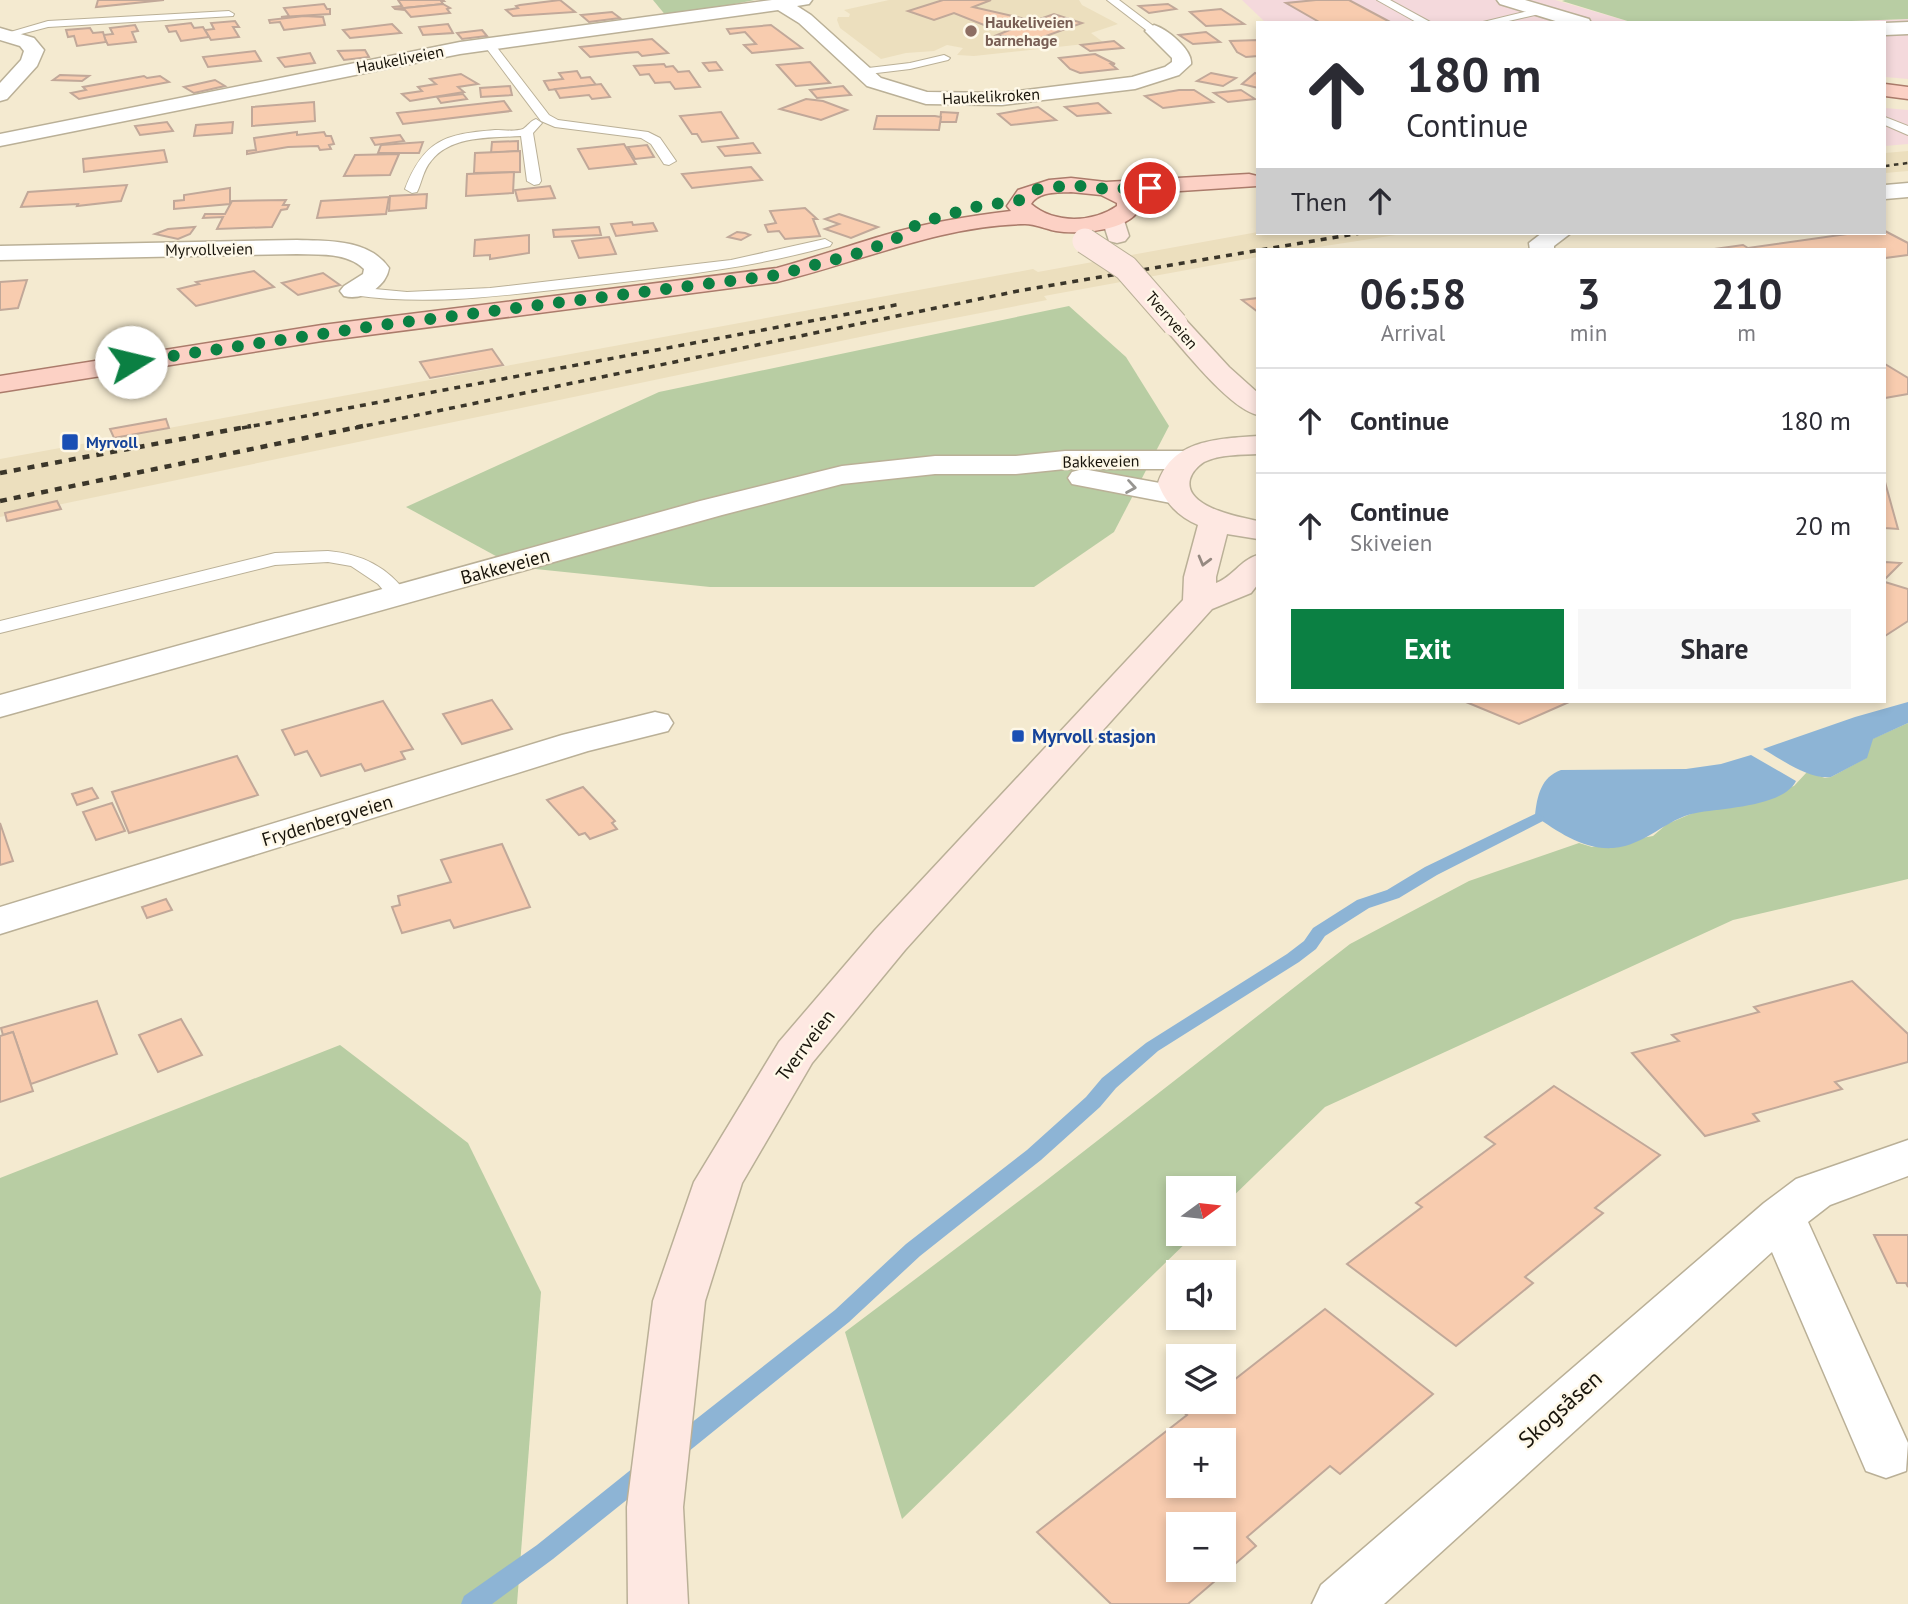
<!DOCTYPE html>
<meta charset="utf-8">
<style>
body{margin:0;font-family:"PT Sans",sans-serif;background:#f7f7f7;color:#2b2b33;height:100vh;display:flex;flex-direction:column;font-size:26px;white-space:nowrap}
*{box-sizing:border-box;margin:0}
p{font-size:23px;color:#7c7c81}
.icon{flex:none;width:38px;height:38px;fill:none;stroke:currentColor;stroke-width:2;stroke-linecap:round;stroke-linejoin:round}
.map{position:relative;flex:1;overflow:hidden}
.details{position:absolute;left:1256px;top:248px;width:630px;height:455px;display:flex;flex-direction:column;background:#fff;border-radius:0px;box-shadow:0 4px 10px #0003}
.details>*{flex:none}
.banner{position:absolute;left:1256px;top:21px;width:630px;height:214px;border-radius:0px;box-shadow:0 4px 10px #0003;background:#fff;color:#2b2b33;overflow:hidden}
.needle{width:46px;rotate:75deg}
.controls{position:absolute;left:1166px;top:1176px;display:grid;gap:14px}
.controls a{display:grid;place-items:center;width:70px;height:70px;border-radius:0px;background:#fff;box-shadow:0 4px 10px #0003;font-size:35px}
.pin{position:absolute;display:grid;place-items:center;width:60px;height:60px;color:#fff;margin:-30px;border:4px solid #fff;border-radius:50%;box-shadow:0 2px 7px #0007}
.me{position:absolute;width:77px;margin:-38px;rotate:81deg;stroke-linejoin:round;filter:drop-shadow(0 0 5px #0008)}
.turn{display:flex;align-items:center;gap:24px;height:147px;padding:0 35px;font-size:32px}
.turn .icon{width:91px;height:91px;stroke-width:2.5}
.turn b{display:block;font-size:49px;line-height:60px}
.then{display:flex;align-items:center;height:66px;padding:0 35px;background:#0003;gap:14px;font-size:26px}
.eta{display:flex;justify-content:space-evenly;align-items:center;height:119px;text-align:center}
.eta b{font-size:42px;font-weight:700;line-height:49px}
.primary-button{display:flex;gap:14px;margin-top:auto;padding:14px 35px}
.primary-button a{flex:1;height:80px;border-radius:0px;background:#0b8043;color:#fff;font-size:28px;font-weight:700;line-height:80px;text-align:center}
.primary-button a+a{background:#f7f7f7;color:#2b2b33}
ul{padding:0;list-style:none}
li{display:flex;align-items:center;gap:21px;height:105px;padding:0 35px;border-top:2px solid #e1e1e2}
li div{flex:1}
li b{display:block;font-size:26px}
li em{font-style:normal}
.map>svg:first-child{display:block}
</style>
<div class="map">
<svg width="1908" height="1604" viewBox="0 0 1908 1604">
<rect width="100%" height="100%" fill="#f4ead0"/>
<g fill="#ecdfbe">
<polygon points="889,0 1079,0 1082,5 1118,24 1091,33 1103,42 974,56 957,55 963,48 947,45 934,51 906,53 881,59 840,28 837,20 838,17 849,17 850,14 844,10"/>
<polygon points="1908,151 1908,171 1885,173 1885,153"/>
<polygon points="1258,232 1409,233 1299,250 1258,250 1258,257 1044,296 1047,300 903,328 0,517 0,459 1033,269 1038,272"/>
</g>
<g fill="#f4d9dc">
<polygon points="1242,0 1555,0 1634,23 1266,23"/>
<polygon points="1908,19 1908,79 1885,77 1885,23 1795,23"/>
<polygon points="1885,108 1908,110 1908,144 1885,146"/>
</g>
<g fill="#b8cda3">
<polygon points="653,0 755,0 667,17"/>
<polygon points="1565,0 1908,0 1908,19 1795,23 1634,23 1562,1"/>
<polygon points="1069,306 1126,357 1169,426 1114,532 1034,587 710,587 516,567 406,507 659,392"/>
<polygon points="1908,723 1908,879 1733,920 1325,1107 1223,1206 1223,1188 1178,1188 1178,1234 1195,1234 902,1519 845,1332 1043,1183 1350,944 1469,881 1579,843 1592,847 1653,836 1667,824 1693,813 1794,786 1807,772 1825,778 1831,777 1866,758 1872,739"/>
<polygon points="340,1045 468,1143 541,1292 517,1604 0,1604 0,1178"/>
</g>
<g fill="#8db4d5">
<path d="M1908,702v21l-35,16 -6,19 -36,19c-22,3 -50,-18 -68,-28l92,-32z"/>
<path d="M1751,755l45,26c-13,26 -74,27 -100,32 -31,6 -49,32 -83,35 -29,2 -55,-16 -78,-32 2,-20 6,-39 26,-46l125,-1 35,-5z"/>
</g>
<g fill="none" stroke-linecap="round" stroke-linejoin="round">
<g fill="#8db4d5" fill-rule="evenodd">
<polygon points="1537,813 1545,818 1543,821 1437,875 1399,898 1369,908 1325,936 1316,949 1299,962 1158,1051 1116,1088 1100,1107 1041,1160 920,1256 849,1322 683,1456 675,1458 667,1456 664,1449 667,1442 835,1310 906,1244 1027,1150 1086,1097 1102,1078 1146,1043 1287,954 1304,941 1313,928 1357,900 1387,890 1425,867"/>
<polygon points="646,1461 654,1464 657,1471 654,1478 553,1559 492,1604 461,1604 464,1596 537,1545 638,1464"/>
</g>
</g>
<g fill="#f8ccaf" stroke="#c1a899" stroke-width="2" fill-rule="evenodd">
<polygon points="98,0 164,0 96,7"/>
<polygon points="398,0 443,0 444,1 441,1 443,4 395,9 393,7 402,6"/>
<polygon points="560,0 575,12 513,16 506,10 518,8 516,6 520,5"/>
<polygon points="943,0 991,0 973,7 1034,21 1054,14 1082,23 1035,40 997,35 1017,27 984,25 954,13 934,20 908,11"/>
<polygon points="1316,0 1349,0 1392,23 1321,23 1286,3"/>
<polygon points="324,4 327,9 330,9 330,14 281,17 289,16 284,8"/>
<polygon points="443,4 450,8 447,9 450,13 411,17 405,10 395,9"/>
<polygon points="1168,4 1176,9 1149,13 1139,6"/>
<polygon points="1221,9 1244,24 1206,26 1190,12"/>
<polygon points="612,12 620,18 589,22 581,15"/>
<polygon points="304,16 323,17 325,25 284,30 280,22 270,23 269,20"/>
<polygon points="235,21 239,27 233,27 239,37 211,40 205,30 214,29 211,23"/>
<polygon points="191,23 194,28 203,27 209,37 181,41 176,31 169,32 166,26"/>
<polygon points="392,24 401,33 350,38 343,30"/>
<polygon points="448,24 453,33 423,35 419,27"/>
<polygon points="135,25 138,31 132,32 136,42 108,45 103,35 113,34 110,28"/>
<polygon points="771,25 802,48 752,53 744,45 756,44 745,32 730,34 727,29"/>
<polygon points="90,28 93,33 103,32 106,42 77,46 74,36 68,37 66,30"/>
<polygon points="482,30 487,36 462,39 457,33"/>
<polygon points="1206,32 1220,42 1193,44 1179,35"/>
<polygon points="652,39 668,53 642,56 638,52 626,53 590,57 580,47"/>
<polygon points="1258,40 1258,56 1246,57 1237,52 1230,41"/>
<polygon points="1114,41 1123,48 1090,51 1081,45"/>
<polygon points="365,50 369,57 344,60 338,51"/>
<polygon points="255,51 261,61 208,67 203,57"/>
<polygon points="310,53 315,63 285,67 278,58"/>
<polygon points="1095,54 1115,64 1111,64 1117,69 1080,73 1070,69 1059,58"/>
<polygon points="716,62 722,70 709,71 703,63"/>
<polygon points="810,62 830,83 796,86 777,65"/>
<polygon points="664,64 666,67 673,66 678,72 689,71 700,87 675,89 670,82 655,83 649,74 640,75 634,66"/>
<polygon points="577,71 581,78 590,77 596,85 549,90 544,81 563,79 559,73"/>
<polygon points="1211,73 1236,78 1223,86 1197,81"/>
<polygon points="1255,73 1258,74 1258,88 1242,84"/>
<polygon points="461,74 478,84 458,87 464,92 410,101 402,94 422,91 418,87 436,84 430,79"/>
<polygon points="60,75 89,76 82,81 53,80"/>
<polygon points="144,76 147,78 160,76 169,82 79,99 71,93 86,90 83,87"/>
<polygon points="215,80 225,86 194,93 184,87"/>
<polygon points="601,84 610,97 592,99 589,95 560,98 555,89"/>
<polygon points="510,86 512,95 481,97 480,88"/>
<polygon points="843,86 851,95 817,98 810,90"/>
<polygon points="1179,90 1194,90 1213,102 1163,108 1145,96"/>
<polygon points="1241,90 1255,99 1228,102 1214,93"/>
<polygon points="463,94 467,99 441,103 437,97"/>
<polygon points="806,99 823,101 847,110 821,120 780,109"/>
<polygon points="504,101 511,111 403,124 397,113"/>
<polygon points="314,102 315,121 252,126 252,107"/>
<polygon points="1098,103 1110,113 1077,116 1065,107"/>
<polygon points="1038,107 1056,120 1011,125 998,114"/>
<polygon points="721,112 738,138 702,142 697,134 692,134 680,116"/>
<polygon points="941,112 958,113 956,122 940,122"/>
<polygon points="877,116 935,116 941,117 939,130 874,129"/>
<polygon points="167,122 173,131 140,135 135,126"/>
<polygon points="233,122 232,133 194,136 196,125"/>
<polygon points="297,132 297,135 324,132 326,136 331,136 334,144 329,145 331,149 320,150 318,146 288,147 247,154 247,151 256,150 254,138"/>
<polygon points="400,135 404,141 375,145 371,138"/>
<polygon points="518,141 518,151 491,153 492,142"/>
<polygon points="423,142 419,153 378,153 381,145"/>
<polygon points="753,143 760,153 725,156 718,147"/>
<polygon points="624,144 636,164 589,169 578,149"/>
<polygon points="647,145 654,157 635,159 628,147"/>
<polygon points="164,150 167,162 84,172 83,159"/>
<polygon points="520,151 520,172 474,173 475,153"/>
<polygon points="399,154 390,175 344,176 355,155"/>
<polygon points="751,167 762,180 692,188 682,174"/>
<polygon points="514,172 513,193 466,196 467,174"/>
<polygon points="127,185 121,201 77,206 78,204 21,207 28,192"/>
<polygon points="550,186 555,198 518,201 515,190"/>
<polygon points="230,188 230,204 174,209 174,201 184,200 184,195"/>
<polygon points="427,194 426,208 389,211 390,196"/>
<polygon points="389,197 386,214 317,218 321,201"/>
<polygon points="286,200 283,205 289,205 287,209 281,210 272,227 217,229 223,217 203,218 205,214 225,214 232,201"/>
<polygon points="805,208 817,219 813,219 820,236 785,239 779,231 768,232 765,225 776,223 770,211"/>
<polygon points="839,214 878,227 851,238 825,229 839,224 825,219"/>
<polygon points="632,222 633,225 653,223 657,231 616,236 611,224"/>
<polygon points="195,227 190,234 178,239 155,234 168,229"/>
<polygon points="599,227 601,235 554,237 553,230"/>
<polygon points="1885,231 1908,243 1908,255 1885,258 1885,250 1707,250 1743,245 1748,248 1847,234 1844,233"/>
<polygon points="737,232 745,233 750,235 741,240 728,237"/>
<polygon points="529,235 529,253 490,259 490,255 474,256 475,240"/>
<polygon points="609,237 616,254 579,258 572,241"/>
<polygon points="254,271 274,287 196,306 178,289 199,284 196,282"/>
<polygon points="323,273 340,285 298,295 282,283"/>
<polygon points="27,280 18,308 0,310 0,282"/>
<polygon points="1258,298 1258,312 1242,300"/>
<polygon points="492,349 503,365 430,378 420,362"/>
<polygon points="1885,364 1908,378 1908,394 1885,398"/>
<polygon points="166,419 169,428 114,438 110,429"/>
<polygon points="1885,482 1898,529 1885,528"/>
<polygon points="57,501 61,509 7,521 5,513"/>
<polygon points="1885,562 1901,563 1885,579"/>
<polygon points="1885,582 1908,589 1908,621 1885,636"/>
<polygon points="492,700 512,729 462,744 443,714"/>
<polygon points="383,701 413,749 401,752 405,759 365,771 361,764 321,776 307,751 295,755 282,730"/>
<polygon points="1466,702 1569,702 1519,724"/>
<polygon points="237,756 258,795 129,833 112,792"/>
<polygon points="583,787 615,821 612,823 617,829 590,839 585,833 579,835 547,800"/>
<polygon points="92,788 98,798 77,805 72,794"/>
<polygon points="112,803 125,831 96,840 83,812"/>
<polygon points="0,823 13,861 0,865"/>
<polygon points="502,844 530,907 454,928 450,920 402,933 392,907 400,905 398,896 451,882 441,860"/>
<polygon points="166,899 172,910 147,918 142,907"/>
<polygon points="1852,981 1908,1034 1908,1062 1835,1082 1842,1089 1753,1114 1759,1121 1705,1136 1632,1053 1679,1041 1672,1035 1759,1012 1754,1007"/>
<polygon points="97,1001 117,1054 31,1084 13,1032 3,1035 1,1028"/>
<polygon points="181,1019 202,1055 158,1072 139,1035"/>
<polygon points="13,1032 33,1091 0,1102 0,1036"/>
<polygon points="1554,1086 1660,1155 1595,1208 1603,1213 1525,1277 1533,1283 1456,1346 1347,1264 1422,1207 1416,1203 1495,1144 1485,1137"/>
<polygon points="1874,1235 1908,1235 1908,1287 1906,1283 1897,1283"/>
<path d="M1325,1309l108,85 -93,80 -10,-8 -83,71 9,9 -68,58h-77l-74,-72 150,-117 -8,-6 9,-7h35v-28l2,-1 9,7zM1178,1440h45v46h-45zM1178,1524h45v46h-45z"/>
</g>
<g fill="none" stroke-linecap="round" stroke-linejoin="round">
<g stroke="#bab097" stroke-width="2">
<g id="service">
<polygon points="1107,0 1119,0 1160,31 1150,33"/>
<polygon points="1377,0 1390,0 1432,23 1418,23"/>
<polygon points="1544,7 1548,8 1548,12 1500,23 1479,23"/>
<polygon points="229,11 234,14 233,16 48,27 6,38 0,35 48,21"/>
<polygon points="484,41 492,41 549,115 558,120 648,132 660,138 676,161 669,165 664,164 651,144 641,138 555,127 541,121 484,45"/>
<polygon points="944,55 950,58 948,60 910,69 860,75 854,72 860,69 910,63"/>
<polygon points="1885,117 1908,126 1908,135 1885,125"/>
<path d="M536,119l6,4 -9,10 8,48 -2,3 -5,1 -7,-4 -6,-45c-29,2 -70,-1 -90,25 -8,9 -9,21 -14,31l-5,1 -7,-4c19,-49 40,-55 90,-59 8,0 20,2 28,-1 5,-3 7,-8 13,-10z"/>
<path d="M825,239l7,4 -2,3c-85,24 -171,32 -259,42 -73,8 -144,18 -218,7l-7,-4 7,-4 54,5 83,-4 241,-28z"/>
<path d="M328,551c34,3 60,16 80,44l-10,6 -7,-2 -13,-15 -27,-18 -23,-4 -53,3 -275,68v-12l275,-68z"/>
</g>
</g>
<g stroke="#bab097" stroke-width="3">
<g id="minor">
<path d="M772,0h40l-3,4 -12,2 14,9 70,63 46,14 75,1 130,-16 33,-10 7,-5v-4l-27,-27 9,-6c13,4 39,25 37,39l-12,11 -44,14 -133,16 -76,-1 -59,-18 -68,-63 -21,-13 -318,44 -460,92v-12l460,-92z"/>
<polygon points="1497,0 1525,0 1589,19 1591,23 1562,23 1500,4"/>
<polygon points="1908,22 1908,34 1885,35 1885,23"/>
<polygon points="0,28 34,38 44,50 37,66 7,99 0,101 0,83 21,60 24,51 20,46 0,40"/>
<polygon points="1908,183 1908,197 1885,199 1885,185"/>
<polygon points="1542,233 1571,233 1554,246 1554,250 1530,250 1529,243"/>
<path d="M297,240c32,1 72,-1 92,28 -3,19 -26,33 -45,28l-4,-5 4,-5 19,-12 1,-5c-17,-17 -44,-14 -67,-15l-297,6v-14z"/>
<polygon points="1065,451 1187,451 1198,454 1202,460 1198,466 1187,469 1065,469 1016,474 935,474 842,484 722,515 0,717 0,695 700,501 842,466 935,456 1016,456"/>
<polygon points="1083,469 1176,486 1187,489 1191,495 1187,501 1176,504 1072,484 1068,478 1072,472"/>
<polygon points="655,712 668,715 673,723 668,731 588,751 0,934 0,907 562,735"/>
<polygon points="1908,1140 1908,1176 1830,1205 1808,1222 1908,1443 1906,1471 1886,1478 1866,1471 1772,1252 1384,1604 1312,1604 1321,1585 1764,1203 1796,1179"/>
</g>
</g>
<g stroke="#bab097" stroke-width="3">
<g id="secondary">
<polygon points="1114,212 1122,214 1129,236 1125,241 1117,243 1109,241 1102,219 1106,214"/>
<path d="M1175,316l9,2 45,49 29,26v22c-28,-6 -72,-63 -92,-85l-4,-6 4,-6z"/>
<path d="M1258,436v18c-17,1 -38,0 -54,8 -6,4 -12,10 -14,17 -7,28 49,38 68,42v18l-31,-5 -11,43v6c17,-6 24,-23 42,-28v29l-7,9 -39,16 -307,341 -93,113 -70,120 -37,118 -22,206 5,97h-60l-1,-97 26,-206 41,-119 85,-140 96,-112 308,-330 1,-23 14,-52c-20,-9 -32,-21 -40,-42 15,-44 60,-44 100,-47z"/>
</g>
</g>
<g stroke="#ab7b6b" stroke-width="3">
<g id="primary">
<polygon points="1885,84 1908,87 1908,99 1885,96"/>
<path d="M1249,174l8,2v10l-123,8 7,10c-6,27 -63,31 -85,27 -10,-2 -21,-7 -31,-7 -84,1 -168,39 -248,58l-455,59 -322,51v-16l322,-51 455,-57c36,-10 71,-22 108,-33 40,-12 84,-19 126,-24l-4,-5 11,-16 31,-10 22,-2 35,4zM1071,192l30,3 16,8v3c-24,17 -63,18 -86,-2 8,-13 26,-11 40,-12z"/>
</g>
</g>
<use href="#service" fill="#fff" fill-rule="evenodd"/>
<use href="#minor" fill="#fff" fill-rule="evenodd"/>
<use href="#secondary" fill="#fee8e2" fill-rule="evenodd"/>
<use href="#primary" fill="#fcd1c5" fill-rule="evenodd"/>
<polyline stroke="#3b362a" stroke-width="2.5" stroke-dasharray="4.5 4.5" stroke-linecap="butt" points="1885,166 1908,163"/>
<g stroke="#3b362a" stroke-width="3.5" stroke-dasharray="6 6" stroke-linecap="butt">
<polyline points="242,428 901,304"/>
<polyline points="355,428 1018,291 1360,233"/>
</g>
<g stroke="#3b362a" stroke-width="4.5" stroke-dasharray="7 7" stroke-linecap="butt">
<polyline points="0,473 251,426"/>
<polyline points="0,501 363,426"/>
</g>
<g stroke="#bab097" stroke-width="27" stroke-linecap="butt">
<polyline id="secondary-bridge" points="1085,241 1126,268 1175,324"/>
</g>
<use href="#secondary-bridge" stroke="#fee8e2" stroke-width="25"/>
</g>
<defs><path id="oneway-chevron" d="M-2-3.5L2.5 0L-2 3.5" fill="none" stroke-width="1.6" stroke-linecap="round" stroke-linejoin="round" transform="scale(1.75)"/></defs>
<use stroke="#979591" href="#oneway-chevron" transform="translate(1131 487) rotate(9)"/>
<use stroke="#968981" href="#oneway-chevron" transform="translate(1204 561) rotate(105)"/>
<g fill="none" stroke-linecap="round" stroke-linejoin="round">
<polyline stroke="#0b8043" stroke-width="12" stroke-dasharray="0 21.6" points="131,362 382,325 777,275 859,253 894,240 919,223 975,207 1020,200 1038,189 1072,185 1106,189 1150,188"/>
</g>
<circle fill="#8d6e63" stroke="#fef8e8" stroke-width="2.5" cx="971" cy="31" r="7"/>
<g fill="#1a4fb4" stroke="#fef8e8" stroke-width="2.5">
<rect x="61" y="433" width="18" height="18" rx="3.5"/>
<rect x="1011" y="729" width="14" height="14" rx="3.5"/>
</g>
<g text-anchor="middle" stroke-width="5" stroke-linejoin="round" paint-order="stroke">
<g font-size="16" font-weight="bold" fill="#785e54" stroke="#fef8e8" text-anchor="start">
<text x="985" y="28">Haukeliveien<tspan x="985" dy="18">barnehage</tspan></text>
</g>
<g font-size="16" fill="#18140b" stroke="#fef8e8">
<text transform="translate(400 59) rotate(-11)" y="6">Haukeliveien</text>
<text transform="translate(991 96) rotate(-3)" y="6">Haukelikroken</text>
<text transform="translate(209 249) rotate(-1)" y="6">Myrvollveien</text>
<text transform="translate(1172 320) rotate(49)" y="6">Tverrveien</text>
<text transform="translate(1101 461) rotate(-1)" y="6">Bakkeveien</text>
</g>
<g font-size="16" font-weight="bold" fill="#164399" stroke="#fef8e8" text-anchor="start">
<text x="86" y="448">Myrvoll</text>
</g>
<g font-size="19" fill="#18140b" stroke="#fef8e8">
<text transform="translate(505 566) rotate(-15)" y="7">Bakkeveien</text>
<text transform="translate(327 820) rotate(-17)" y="7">Frydenbergveien</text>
<text transform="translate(805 1045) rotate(-53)" y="7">Tverrveien</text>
</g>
<g font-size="19" font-weight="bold" fill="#164399" stroke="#fef8e8" text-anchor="start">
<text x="1032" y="743">Myrvoll stasjon</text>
</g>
<g font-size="23" fill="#18140b" stroke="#fef8e8">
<text transform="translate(1560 1409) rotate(-42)" y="8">Skogsåsen</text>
</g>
</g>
</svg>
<div class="controls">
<a><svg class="needle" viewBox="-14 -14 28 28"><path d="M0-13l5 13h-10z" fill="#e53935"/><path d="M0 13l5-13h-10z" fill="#7c7c81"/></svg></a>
<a><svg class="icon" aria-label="sound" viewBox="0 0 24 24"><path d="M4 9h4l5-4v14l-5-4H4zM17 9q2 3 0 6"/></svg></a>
<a><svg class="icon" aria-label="layers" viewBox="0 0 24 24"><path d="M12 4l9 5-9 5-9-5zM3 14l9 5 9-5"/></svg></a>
<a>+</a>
<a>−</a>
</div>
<div class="pin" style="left:1150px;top:188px;background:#d93025"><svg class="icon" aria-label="arrive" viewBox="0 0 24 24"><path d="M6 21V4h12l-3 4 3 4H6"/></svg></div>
<svg class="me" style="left:131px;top:362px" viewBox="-20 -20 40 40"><circle r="19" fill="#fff"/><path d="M0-13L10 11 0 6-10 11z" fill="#0b8043"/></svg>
<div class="banner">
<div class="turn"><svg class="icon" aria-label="ahead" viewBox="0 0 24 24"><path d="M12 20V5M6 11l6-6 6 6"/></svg><div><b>180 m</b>Continue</div></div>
<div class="then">Then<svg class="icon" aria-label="ahead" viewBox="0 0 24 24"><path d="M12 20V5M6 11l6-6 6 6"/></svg></div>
</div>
<section class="details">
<div class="eta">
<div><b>06:58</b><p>Arrival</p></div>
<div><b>3</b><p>min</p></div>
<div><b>210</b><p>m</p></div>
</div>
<ul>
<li><svg class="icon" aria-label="ahead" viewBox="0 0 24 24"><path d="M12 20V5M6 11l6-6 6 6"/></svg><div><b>Continue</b></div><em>180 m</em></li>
<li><svg class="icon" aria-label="ahead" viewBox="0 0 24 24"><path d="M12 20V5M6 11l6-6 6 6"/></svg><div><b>Continue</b><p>Skiveien</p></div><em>20 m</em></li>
</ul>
<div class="primary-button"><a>Exit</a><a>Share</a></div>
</section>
</div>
